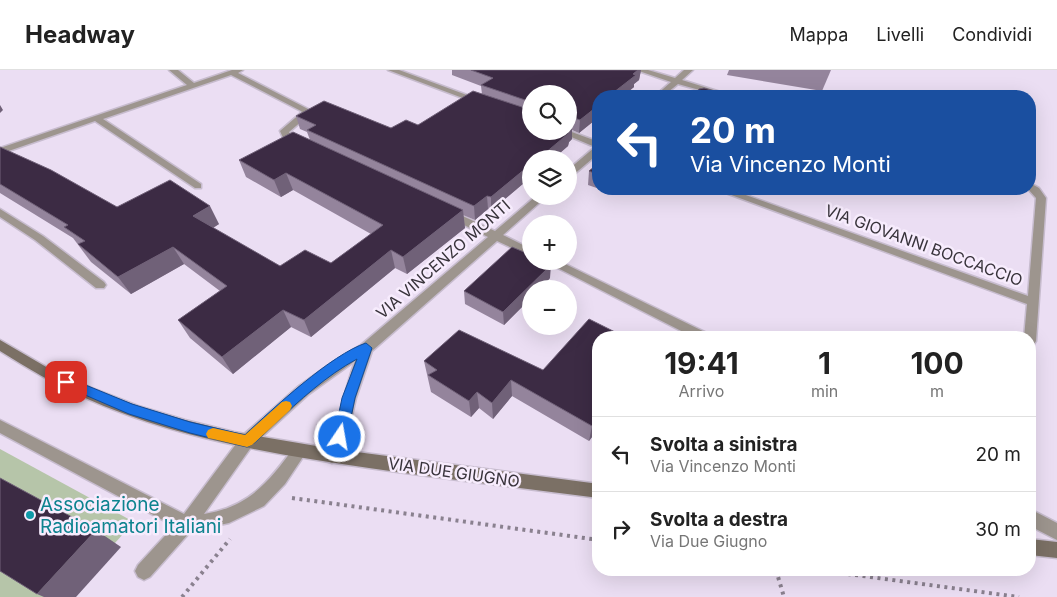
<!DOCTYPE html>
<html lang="it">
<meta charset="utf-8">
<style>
body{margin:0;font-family:Inter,sans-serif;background:#f2f2f2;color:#222;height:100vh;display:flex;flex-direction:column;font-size:19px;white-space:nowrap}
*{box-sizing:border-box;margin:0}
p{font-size:16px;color:#767676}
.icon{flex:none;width:28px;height:28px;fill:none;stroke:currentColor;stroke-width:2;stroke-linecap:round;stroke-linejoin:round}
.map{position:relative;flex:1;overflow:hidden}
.panel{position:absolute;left:592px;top:261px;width:444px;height:245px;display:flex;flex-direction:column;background:#fff;border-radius:20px;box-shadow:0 5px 20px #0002}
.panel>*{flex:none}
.banner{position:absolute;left:592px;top:20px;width:444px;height:105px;border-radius:20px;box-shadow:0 5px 20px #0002;background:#1a4fa0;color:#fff;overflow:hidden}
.tools{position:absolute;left:522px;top:15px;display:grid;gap:10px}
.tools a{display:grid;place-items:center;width:55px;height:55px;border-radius:50%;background:#fff;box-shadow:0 5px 20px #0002;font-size:25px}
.pin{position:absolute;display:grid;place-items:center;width:42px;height:42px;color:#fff;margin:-21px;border-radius:10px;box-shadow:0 2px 8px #0006}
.me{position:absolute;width:55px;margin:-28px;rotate:12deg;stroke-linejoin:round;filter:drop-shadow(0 0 4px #0008)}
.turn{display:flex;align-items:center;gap:18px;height:105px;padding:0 15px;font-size:22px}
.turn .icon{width:65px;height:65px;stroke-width:2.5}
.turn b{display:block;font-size:35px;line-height:42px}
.eta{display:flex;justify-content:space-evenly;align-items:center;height:85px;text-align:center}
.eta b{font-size:30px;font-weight:700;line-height:35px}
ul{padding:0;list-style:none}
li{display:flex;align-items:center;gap:15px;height:75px;padding:0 15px;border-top:1px solid #e0e0e0}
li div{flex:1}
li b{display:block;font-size:19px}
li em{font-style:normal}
header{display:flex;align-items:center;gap:30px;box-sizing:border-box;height:70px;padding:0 25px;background:#fff;border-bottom:1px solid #e0e0e0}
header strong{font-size:24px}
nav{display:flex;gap:28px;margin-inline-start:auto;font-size:18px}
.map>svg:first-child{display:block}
</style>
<header>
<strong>Headway</strong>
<nav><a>Mappa</a><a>Livelli</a><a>Condividi</a></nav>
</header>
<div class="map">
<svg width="1057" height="527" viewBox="0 0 1057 527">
<rect width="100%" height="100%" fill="#ebdef3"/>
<polygon fill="#b6c5a9" points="0,379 134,452 66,527 0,527"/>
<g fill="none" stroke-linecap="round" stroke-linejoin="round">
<g stroke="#c7bcce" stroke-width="3">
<g id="lane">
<path d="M0,350l184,94 58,-78 5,-1 5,1 2,5 -2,5 -48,68c45,-7 65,-32 91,-68l5,-2 5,2 2,5 -22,33 -21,22 -35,17 -38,8 -41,46 -6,3 -6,-3 -3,-6 3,-6 36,-39 -174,-93z"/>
<polygon points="1030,439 1057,453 1057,470 1030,456"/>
</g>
</g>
<g stroke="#c7bcce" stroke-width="3">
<g id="street">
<polygon points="169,0 178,0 194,13 232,0 243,0 238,3 310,40 310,44 289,62 291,66 305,74 301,77 284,70 280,61 302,42 301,41 231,5 103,49 201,114 201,118 195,118 95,51 0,84 0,78 187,15"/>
<polygon points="388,0 399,0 483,31 476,33"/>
<polygon points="636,0 648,0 675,8 684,0 693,0 682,10 733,26 721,26 678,14 663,26 655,26 671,12"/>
<polygon points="557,61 569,61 599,72 599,83 572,106 569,107 569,99 595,77"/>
<polygon points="1030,113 1039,118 1046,128 1036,271 1034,274 1030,276 1030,268 1024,268 1027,234 715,119 729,119 1028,226 1036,128 1028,119 1030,119"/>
<path d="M536,126h11l-44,39 28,14v8l-34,-16 -125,110 -16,47 -9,39 -10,24 -5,2 -5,-2 -2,-5c13,-30 19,-64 30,-95l-46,33 -57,52 -5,1 -5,-1 -2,-5 2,-5 57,-50 31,-22 31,-19 127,-108 -42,-21v-4h8l41,19z"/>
<polygon points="0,139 43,166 104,212 106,215 104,218 96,218 35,170 0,147"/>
<polygon points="544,191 559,191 711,265 713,268 695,268"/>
</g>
</g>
<g stroke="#c7bcce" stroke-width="3">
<g id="secondary">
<path d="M0,270l48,28 46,21 44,17 47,14 49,12 100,17 265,35v14c-77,-10 -153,-19 -230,-30 -96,-14 -196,-30 -286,-71 -29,-13 -56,-29 -83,-46z"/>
<polygon points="1030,469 1057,472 1057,488 1030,485"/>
</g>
</g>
<g stroke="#8a818f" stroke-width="4" stroke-dasharray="3 4.5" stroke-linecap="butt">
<polyline points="292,428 599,470"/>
<polyline points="776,500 784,527"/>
<polyline points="818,500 1019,527"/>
<polyline points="182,527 230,469"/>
</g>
<use href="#lane" fill="#9d958e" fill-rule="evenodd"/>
<use href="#street" fill="#9d958e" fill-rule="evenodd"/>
<use href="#secondary" fill="#7b7065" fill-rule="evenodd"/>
</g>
<g fill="#94849c" fill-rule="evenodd">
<path d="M452,0h189l-2,10 -5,4v3l-55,46 -7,-3v9l-3,3 -1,4 -15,13h-22v18l-40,34 -3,-2 -13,11 -12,-5 2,13 -58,46 -12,-6 -84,69 -20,-10 -58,47 -43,-36 -12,-18 42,-29 -36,-27 -53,30 -40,-32 -18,-24 -73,-45v-46l117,60 102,17 -6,4 67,38 51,-3 40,-29 -78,-44 -12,7 -35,-20 -7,-17 71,-20 -3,-8 -7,-3 -4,-13 95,12 27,-3 64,-31 -1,-8 -29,-11zM531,24h38v37h-38z"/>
<polygon points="729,0 831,0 822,21 727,5"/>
<polygon points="599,93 599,119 619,119 614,124 588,115 589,101"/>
<polygon points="550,208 540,219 531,219 531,228 504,255 465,234 464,221"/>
<polygon points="599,268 599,360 598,359 589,371 512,326 493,349 479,338 471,347 431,322 424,291 543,300"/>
</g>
<g fill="#706178">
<polygon points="638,0 641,0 639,10 634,14 634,17 623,26 609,26"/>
<polygon points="0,35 3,40 0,43"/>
<polygon points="599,35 599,47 579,63 580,50"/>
<polygon points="572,56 572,69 569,72 568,76 553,89 538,89 566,61 569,61 569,59"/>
<polygon points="531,94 531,107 491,141 491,127"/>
<polygon points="286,103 293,120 281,127 274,110"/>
<polygon points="614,119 619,119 614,124"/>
<polygon points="487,126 488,139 475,150 474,136"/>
<polygon points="210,136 219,154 203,164 193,146"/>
<polygon points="463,140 465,158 407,204 403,187"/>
<polygon points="173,177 184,194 131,224 118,207"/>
<polygon points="391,180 395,198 311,267 304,250"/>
<polygon points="551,195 550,208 540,219 531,219 531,228 504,255 503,242"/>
<polygon points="283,240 291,257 233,304 222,287"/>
<polygon points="511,310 512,326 493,349 492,333"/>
<polygon points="477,322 479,338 471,347 469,331"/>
<polygon points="599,346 598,359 589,371 592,356"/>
<polygon points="96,460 121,477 76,527 44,527 37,524"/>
</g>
<g fill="#3c2b44" stroke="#706178">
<polygon points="471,0 638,0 633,4 636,5 609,26 599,26 599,35 580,50 569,46 569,24 531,24 531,32 481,15 493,8"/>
<polygon points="704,18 732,26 692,26 699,19"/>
<polygon points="473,21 531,40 531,61 566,61 569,63 538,89 531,89 531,94 491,127 487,126 474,136 307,60 316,55 296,46 324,31 391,58 406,50 418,55"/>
<polygon points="569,55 572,56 569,59"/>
<polygon points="293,62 463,140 403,187 391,180 304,250 283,240 222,287 178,250 227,216 173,177 118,207 78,174 85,171 64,157 68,155 0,114 0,77 51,100 117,137 170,110 210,136 193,146 280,196 305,180 331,193 383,155 286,103 274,110 239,90"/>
<polygon points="599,93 599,105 589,101"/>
<polygon points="512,177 531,185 531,191 544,191 551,195 503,242 464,221"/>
<polygon points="589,249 627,268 599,268 599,346 592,356 511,310 492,333 477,322 469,331 428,305 437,300 424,291 459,260 543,300"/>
<polygon points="0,408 96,460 37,524 0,501"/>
</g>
<path fill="#1a73e8" stroke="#114b97" d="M366,273l6,5 -17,50 -8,39 -2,4 -5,2 -4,-2 -2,-4 8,-39 15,-39c-30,16 -58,42 -83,65 -9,7 -16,19 -27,23l-57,-14 -61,-19 -67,-29 -2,-3 2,-4 4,-1 66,27 58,18 55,13c27,-26 87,-81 121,-92z"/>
<polygon fill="#f59e0b" points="286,331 290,332 292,336 290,340 252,375 247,377 213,369 208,368 206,364 208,360 213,358 245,365 282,332"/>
<circle fill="#0f9aa8" stroke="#f7ecfd" stroke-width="2" cx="30" cy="445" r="5"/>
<g text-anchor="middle" stroke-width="5" stroke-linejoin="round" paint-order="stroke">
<g font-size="16" fill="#38333b" stroke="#f7ecfd">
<text transform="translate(924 175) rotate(20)" y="6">VIA GIOVANNI BOCCACCIO</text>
<text transform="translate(443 189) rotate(-41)" y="6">VIA VINCENZO MONTI</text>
<text transform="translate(454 402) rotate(8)" y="6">VIA DUE GIUGNO</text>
</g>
<g font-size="19" fill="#0d838f" stroke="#f7ecfd" text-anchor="start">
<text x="40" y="441">Associazione<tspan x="40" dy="22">Radioamatori Italiani</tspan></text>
</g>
</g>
</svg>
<div class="tools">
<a><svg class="icon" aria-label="search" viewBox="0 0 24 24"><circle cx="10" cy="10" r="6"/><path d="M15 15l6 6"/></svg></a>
<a><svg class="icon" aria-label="layers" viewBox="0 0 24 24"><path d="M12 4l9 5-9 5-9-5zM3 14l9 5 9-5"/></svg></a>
<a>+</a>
<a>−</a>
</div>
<div class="pin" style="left:66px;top:312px;background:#d93025"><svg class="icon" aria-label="arrive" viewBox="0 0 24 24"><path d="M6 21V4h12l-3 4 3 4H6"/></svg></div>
<svg class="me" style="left:340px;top:367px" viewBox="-20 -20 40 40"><circle r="17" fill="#1a73e8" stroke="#fff" stroke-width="3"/><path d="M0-11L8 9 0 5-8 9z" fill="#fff"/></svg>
<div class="banner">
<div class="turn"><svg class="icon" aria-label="left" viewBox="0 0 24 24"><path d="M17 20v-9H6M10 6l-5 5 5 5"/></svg><div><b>20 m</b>Via Vincenzo Monti</div></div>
</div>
<section class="panel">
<div class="eta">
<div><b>19:41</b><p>Arrivo</p></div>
<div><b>1</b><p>min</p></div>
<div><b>100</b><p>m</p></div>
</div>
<ul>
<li><svg class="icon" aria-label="left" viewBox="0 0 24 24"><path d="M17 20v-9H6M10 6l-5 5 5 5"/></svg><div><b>Svolta a sinistra</b><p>Via Vincenzo Monti</p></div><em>20 m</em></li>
<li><svg class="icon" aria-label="right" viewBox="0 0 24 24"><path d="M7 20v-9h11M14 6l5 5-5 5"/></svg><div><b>Svolta a destra</b><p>Via Due Giugno</p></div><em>30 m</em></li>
</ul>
</section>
</div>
